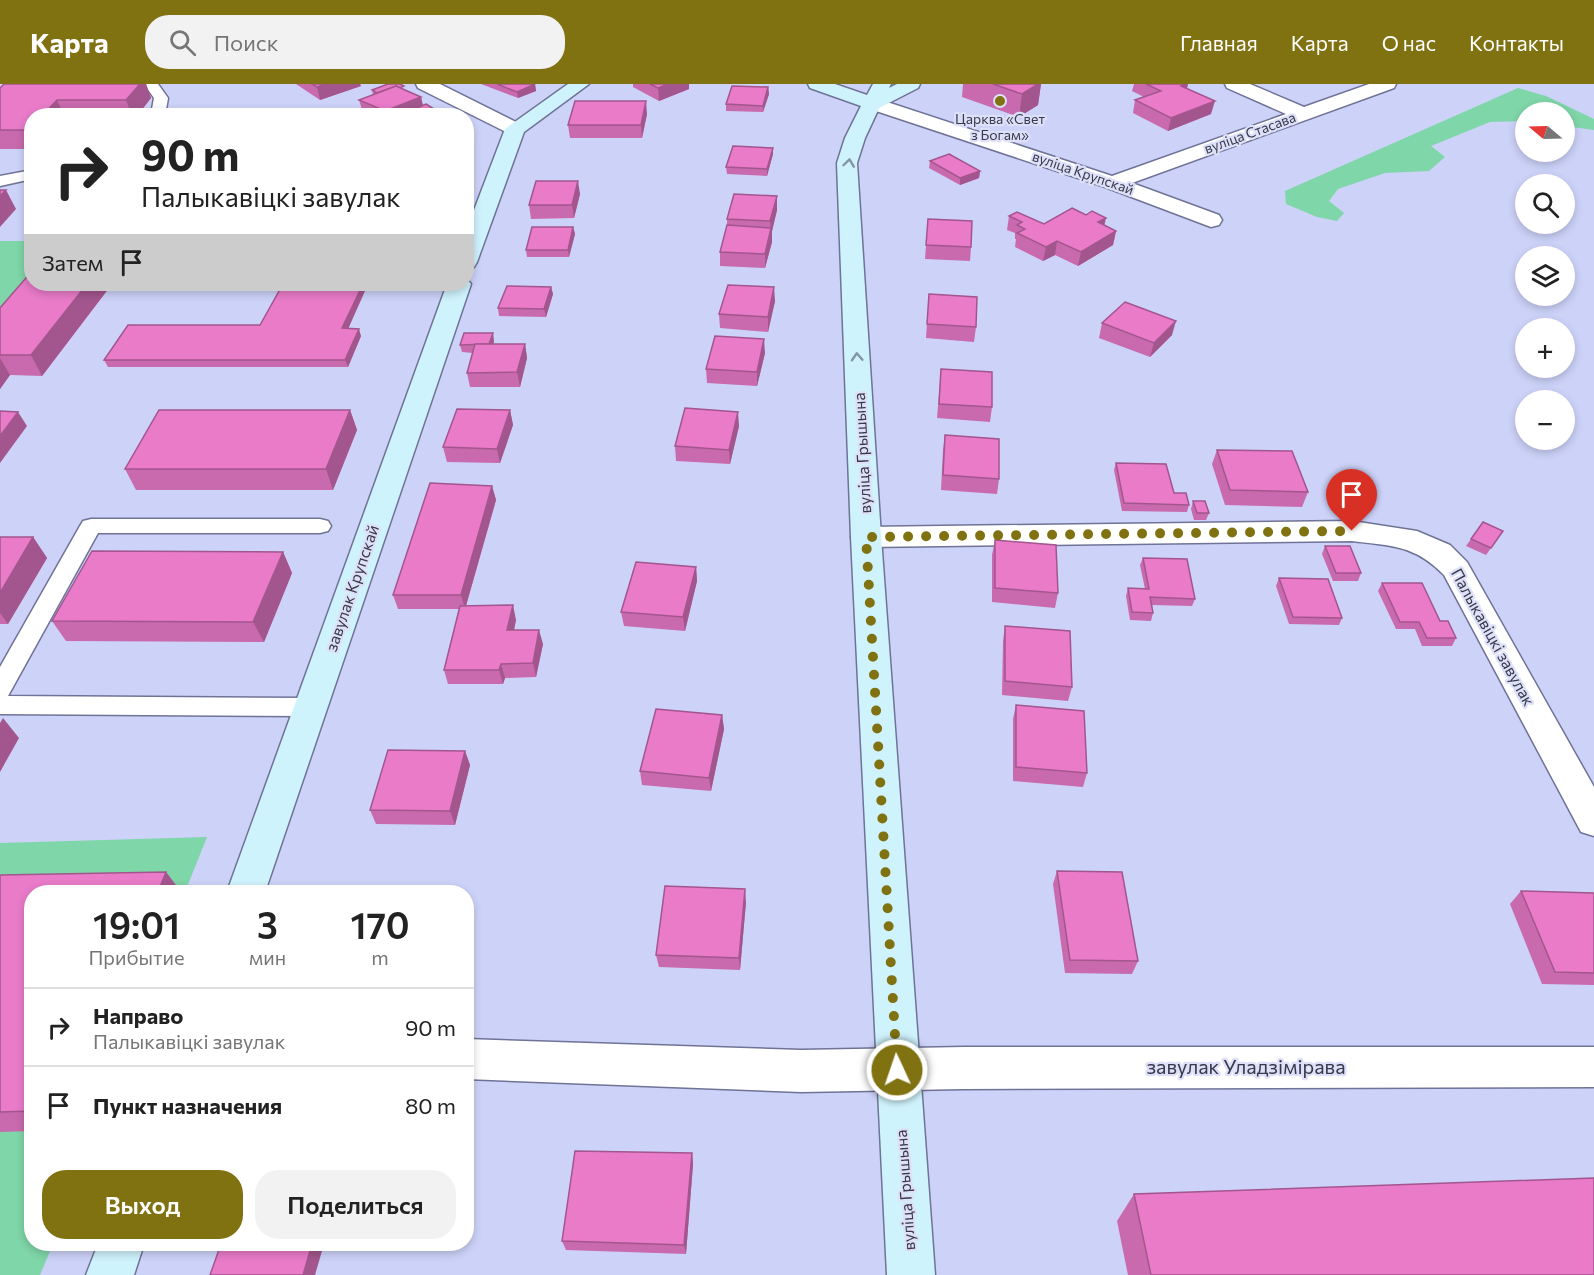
<!DOCTYPE html>
<html lang="ru">
<meta charset="utf-8">
<style>
body{margin:0;font-family:Commissioner,sans-serif;background:#f2f2f2;color:#222;height:100vh;display:flex;flex-direction:column;font-size:22px;white-space:nowrap}
*{box-sizing:border-box;margin:0}
p{font-size:20px;color:#767676}
.icon{flex:none;width:33px;height:33px;fill:none;stroke:currentColor;stroke-width:2;stroke-linecap:round;stroke-linejoin:round}
.map{position:relative;flex:1;overflow:hidden}
.panel{position:absolute;left:24px;top:801px;width:450px;height:366px;display:flex;flex-direction:column;background:#fff;border-radius:24px;box-shadow:0 3px 9px #0003}
.panel>*{flex:none}
.guide{position:absolute;left:24px;top:24px;width:450px;height:183px;border-radius:24px;box-shadow:0 3px 9px #0003;background:#fff;color:#222;overflow:hidden}
.needle{width:39px;rotate:289deg}
.controls{position:absolute;left:1515px;top:18px;display:grid;gap:12px}
.controls a{display:grid;place-items:center;width:60px;height:60px;border-radius:50%;background:#fff;box-shadow:0 3px 9px #0003;font-size:30px}
.pin{position:absolute;display:grid;place-items:center;width:51px;height:51px;color:#fff;margin:-62px -26px;border-radius:50% 50% 50% 0;rotate:-45deg;box-shadow:0 0 6px #0007}
.pin .icon{rotate:45deg}
.me{position:absolute;width:66px;margin:-33px;rotate:357deg;stroke-linejoin:round;filter:drop-shadow(0 0 4px #0008)}
.turn{display:flex;align-items:center;gap:21px;height:126px;padding:0 18px;font-size:27px}
.turn .icon{width:78px;height:78px;stroke-width:2.5}
.turn b{display:block;font-size:42px;line-height:51px}
.then{display:flex;align-items:center;height:57px;padding:0 18px;background:#0003;gap:12px;font-size:22px}
.eta{display:flex;justify-content:space-evenly;align-items:center;height:102px;text-align:center}
.eta b{font-size:36px;font-weight:600;line-height:42px}
.action{display:flex;gap:12px;margin-top:auto;padding:12px 18px}
.action a{flex:1;height:69px;border-radius:24px;background:#807111;color:#fff;font-size:24px;font-weight:600;line-height:69px;text-align:center}
.action a+a{background:#f2f2f2;color:#222}
ul{padding:0;list-style:none}
li{display:flex;align-items:center;gap:18px;height:78px;padding:0 18px;border-top:2px solid #e0e0e0}
li div{flex:1}
li b{display:block;font-size:22px}
li em{font-style:normal}
header{display:flex;align-items:center;gap:36px;box-sizing:border-box;height:84px;padding:0 30px;background:#807111;color:#fff}
header strong{font-size:28px}
nav{display:flex;gap:33px;margin-inline-start:auto;font-size:21px}
.search{width:420px;height:54px;background:#f2f2f2;display:flex;align-items:center;gap:15px;box-sizing:border-box;padding:0 21px;border-radius:24px;color:#767676;font-size:22px}
.map>svg:first-child{display:block}
</style>
<header>
<strong>Карта</strong>
<div class="search"><svg class="icon" aria-label="search" viewBox="0 0 24 24"><circle cx="10" cy="10" r="6"/><path d="M15 15l6 6"/></svg>Поиск</div>
<nav><a>Главная</a><a>Карта</a><a>О нас</a><a>Контакты</a></nav>
</header>
<div class="map">
<svg width="1594" height="1191" viewBox="0 0 1594 1191">
<rect width="100%" height="100%" fill="#cdd2f9"/>
<g fill="#7fd6a8">
<polygon points="1518,4 1546,12 1594,35 1594,46 1565,42 1564,28 1526,28 1525,37 1490,38 1431,62 1445,73 1429,87 1385,89 1338,105 1329,117 1344,129 1337,137 1317,133 1286,120 1285,107"/>
<polygon points="0,157 32,157 31,187 0,228"/>
<polygon points="207,753 185,808 32,808 32,1160 53,1160 40,1191 0,1191 0,759"/>
</g>
<g fill="none" stroke-linecap="round" stroke-linejoin="round">
<g stroke="#6f7396" stroke-width="3">
<g id="lane">
<polygon points="144,0 158,0 168,14 166,26 161,32 146,32 152,25 154,14"/>
<polygon points="32,86 32,95 0,102 0,92"/>
<polygon points="91,435 320,435 328,437 331,442 328,447 320,449 98,449 8,612 310,614 319,616 322,623 319,630 310,632 0,630 0,583 80,442 83,437"/>
</g>
</g>
<g stroke="#6f7396" stroke-width="3">
<g id="street">
<polygon points="416,0 440,0 522,41 525,45 522,49 508,49 418,4"/>
<polygon points="1225,0 1250,0 1304,23 1369,0 1396,0 1394,4 1132,99 1219,131 1222,136 1219,141 1211,143 1105,103 867,24 864,20 867,16 881,16 1112,92 1286,30 1227,4"/>
<path d="M1352,437l65,10 33,14 17,17 127,225v49l-13,-4 -137,-257c-29,-30 -52,-29 -92,-34l-486,6 -10,-3 -5,-7 5,-7 10,-3z"/>
<polygon points="466,955 801,966 964,963 1594,963 1594,1003 964,1005 801,1008 466,995"/>
</g>
</g>
<g stroke="#6f7396" stroke-width="3">
<g id="secondary">
<polygon points="568,0 589,0 524,48 477,178 474,183 466,185 466,147 505,45"/>
<polygon points="808,0 835,0 867,11 873,0 891,0 889,4 897,0 920,0 918,4 879,24 865,54 857,79 881,453 935,1191 887,1191 851,453 837,79 845,54 861,22 810,4"/>
<polygon points="467,195 471,200 265,808 227,808 447,200 466,200"/>
<polygon points="98,1160 144,1160 134,1191 86,1191"/>
</g>
</g>
<use href="#lane" fill="#fff" fill-rule="evenodd"/>
<use href="#street" fill="#fff" fill-rule="evenodd"/>
<use href="#secondary" fill="#cff3fd" fill-rule="evenodd"/>
</g>
<g fill="#c86aad">
<polygon points="4,0 146,0 151,14 137,32 32,32 32,65 0,65 0,4"/>
<polygon points="296,0 360,0 361,2 320,16"/>
<polygon points="481,0 535,0 536,7 518,14"/>
<polygon points="633,0 689,0 689,5 659,17 633,3"/>
<polygon points="963,0 1041,0 1038,21 1019,33 962,13"/>
<polygon points="1134,0 1188,0 1187,4 1211,30 1168,47 1133,29 1135,16 1144,13 1132,7"/>
<polygon points="768,3 769,10 763,28 726,27 726,20"/>
<polygon points="372,6 405,6 421,13 423,22 445,32 369,32 363,29 359,16 373,11"/>
<polygon points="647,30 642,54 570,54 568,41"/>
<polygon points="773,70 767,92 727,90 726,83"/>
<polygon points="930,77 980,87 979,94 960,101 929,84"/>
<polygon points="580,110 574,134 531,135 529,121"/>
<polygon points="777,126 772,147 772,158 765,184 720,182 720,168 727,142 727,135"/>
<polygon points="1009,132 1044,140 1105,141 1116,147 1113,161 1078,182 1055,171 1043,177 1015,163 1016,155 1015,155 1015,149 1007,146"/>
<polygon points="928,135 971,163 970,177 925,175"/>
<polygon points="573,143 575,150 569,173 527,173 526,166"/>
<polygon points="32,200 112,200 42,292 10,291 0,305 0,224"/>
<polygon points="283,200 368,200 348,244 361,252 348,283 108,283 104,276 260,241"/>
<polygon points="551,203 553,210 546,233 499,232 498,224"/>
<polygon points="929,210 976,243 974,258 926,254"/>
<polygon points="775,217 768,248 720,244 719,230"/>
<polygon points="1102,239 1172,251 1150,273 1099,254"/>
<polygon points="494,257 493,260 525,260 527,274 520,303 470,303 467,289 473,269 462,268 460,261"/>
<polygon points="765,269 757,302 707,299 706,285"/>
<polygon points="941,285 992,323 990,338 937,334"/>
<polygon points="350,326 357,346 333,406 136,406 125,385"/>
<polygon points="510,326 513,341 500,379 447,378 443,363"/>
<polygon points="739,342 730,380 676,377 675,362"/>
<polygon points="945,351 999,395 997,410 941,406 943,366"/>
<polygon points="1217,366 1308,408 1302,423 1225,421 1212,380"/>
<polygon points="1116,379 1174,409 1189,421 1187,428 1122,427 1114,386"/>
<polygon points="1340,395 1375,415 1372,422 1344,422 1337,403"/>
<polygon points="492,402 496,416 466,522 516,536 514,546 543,560 536,593 505,594 503,600 448,600 444,586 459,525 398,525 393,511"/>
<polygon points="1193,417 1209,429 1206,436 1194,436 1191,425"/>
<polygon points="1503,447 1486,471 1466,462 1471,455"/>
<polygon points="0,453 33,453 47,474 8,540 0,540"/>
<polygon points="995,456 1058,509 1055,524 992,518 992,471"/>
<polygon points="1325,462 1361,489 1358,497 1333,497 1322,470"/>
<polygon points="283,468 292,489 264,558 66,557 52,537"/>
<polygon points="1143,474 1195,515 1192,522 1152,521 1153,529 1151,537 1130,536 1126,512 1128,504 1145,505 1140,481"/>
<polygon points="696,483 697,497 685,547 624,542 621,528"/>
<polygon points="1279,494 1342,534 1339,541 1289,540 1276,502"/>
<polygon points="1382,499 1456,554 1452,562 1422,562 1415,545 1396,545 1378,507"/>
<polygon points="1005,542 1072,603 1068,617 1002,611 1003,557"/>
<polygon points="1016,621 1087,689 1083,703 1013,697 1013,635"/>
<polygon points="722,631 724,645 711,707 642,701 640,687"/>
<polygon points="465,667 470,681 455,741 376,740 370,726"/>
<polygon points="1057,787 1138,877 1132,890 1065,889 1053,800"/>
<polygon points="166,788 181,808 32,808 32,1047 0,1048 0,791"/>
<polygon points="1521,807 1594,809 1594,901 1542,900 1510,820"/>
<polygon points="746,818 740,886 659,883 656,871"/>
<polygon points="692,1069 693,1080 686,1170 566,1166 562,1157"/>
<polygon points="1134,1110 1594,1191 1128,1191 1117,1137"/>
</g>
<g fill="#a3568d">
<polygon points="140,0 146,0 151,14 137,32 132,32 126,16"/>
<polygon points="326,0 360,0 361,2 320,16 317,3"/>
<polygon points="535,0 536,7 518,14 517,8"/>
<polygon points="668,0 689,0 689,5 659,17 658,4"/>
<polygon points="1038,0 1041,0 1038,21 1019,33 1022,10"/>
<polygon points="1176,0 1188,0 1185,12"/>
<polygon points="768,3 769,10 763,28 763,22"/>
<polygon points="421,13 424,26 410,32 386,32 385,27"/>
<polygon points="57,16 64,32 42,32"/>
<polygon points="646,17 647,30 642,54 641,41"/>
<polygon points="1215,17 1211,30 1168,47 1171,34"/>
<polygon points="32,43 32,52 29,46"/>
<polygon points="773,64 773,70 767,92 767,85"/>
<polygon points="980,87 979,94 960,101 960,94"/>
<polygon points="578,97 580,110 574,134 572,121"/>
<polygon points="6,106 16,125 0,143 0,112"/>
<polygon points="777,112 777,126 772,147 772,158 765,184 765,170 771,147 770,137"/>
<polygon points="1106,134 1103,147 1098,138"/>
<polygon points="573,143 575,150 569,173 568,166"/>
<polygon points="1116,147 1113,161 1078,182 1081,168"/>
<polygon points="1057,157 1055,171 1043,177 1046,163"/>
<polygon points="87,200 112,200 42,292 31,271"/>
<polygon points="363,200 368,200 345,252 342,244"/>
<polygon points="551,203 553,210 546,233 544,225"/>
<polygon points="774,203 775,217 768,248 768,233"/>
<polygon points="1176,237 1172,251 1150,273 1154,259"/>
<polygon points="359,245 361,252 348,283 345,276"/>
<polygon points="493,249 494,257 491,269 489,262"/>
<polygon points="764,255 765,269 757,302 757,288"/>
<polygon points="525,260 527,274 520,303 517,288"/>
<polygon points="0,274 10,291 0,305"/>
<polygon points="350,326 357,346 333,406 326,385"/>
<polygon points="510,326 513,341 500,379 497,365"/>
<polygon points="18,328 27,342 0,379 0,352"/>
<polygon points="738,328 739,342 730,380 729,366"/>
<polygon points="492,402 496,416 465,525 461,511"/>
<polygon points="33,453 47,474 8,540 0,529 0,509"/>
<polygon points="283,468 292,489 264,558 253,538"/>
<polygon points="696,483 697,497 685,547 683,533"/>
<polygon points="513,521 516,536 511,560 507,546"/>
<polygon points="539,546 543,560 536,593 533,579"/>
<polygon points="501,580 505,594 503,600 499,586"/>
<polygon points="722,631 724,645 711,707 709,694"/>
<polygon points="3,634 19,654 0,688 0,639"/>
<polygon points="465,667 470,681 455,741 450,727"/>
<polygon points="166,788 181,808 158,808"/>
<polygon points="745,805 746,818 740,886 739,874"/>
<polygon points="692,1069 693,1080 686,1170 684,1161"/>
<polygon points="312,1160 324,1160 315,1191 303,1191"/>
</g>
<g fill="#e97bc9" stroke="#a3568d" stroke-width="1.5">
<polygon points="4,0 140,0 126,16 57,16 42,32 32,32 32,43 29,46 0,46 0,4"/>
<polygon points="312,0 326,0 317,3"/>
<polygon points="388,0 400,0 404,2 400,4 396,2 377,9 372,6"/>
<polygon points="497,0 535,0 517,8"/>
<polygon points="650,0 668,0 658,4"/>
<polygon points="993,0 1038,0 1022,10"/>
<polygon points="1146,0 1185,0 1181,2 1215,17 1171,34 1135,16 1161,7"/>
<polygon points="396,2 421,13 385,27 359,16"/>
<polygon points="732,2 768,3 763,22 726,20"/>
<polygon points="575,17 646,17 641,41 568,41"/>
<polygon points="426,20 445,32 399,32"/>
<polygon points="733,62 773,64 767,85 726,83"/>
<polygon points="949,70 980,87 960,94 930,77"/>
<polygon points="536,97 578,97 572,121 529,121"/>
<polygon points="0,106 6,106 0,112"/>
<polygon points="734,110 777,112 770,137 727,135"/>
<polygon points="1072,124 1086,131 1092,127 1106,134 1098,138 1116,147 1081,168 1057,157 1046,163 1017,149 1025,145 1017,141 1022,138 1009,132 1017,128 1044,140"/>
<polygon points="928,135 972,137 971,163 926,161"/>
<polygon points="727,141 771,144 765,170 720,168"/>
<polygon points="532,143 573,143 568,166 526,166"/>
<polygon points="32,187 32,200 87,200 31,271 0,271 0,224"/>
<polygon points="283,200 363,200 342,244 359,245 345,276 104,276 128,241 260,241"/>
<polygon points="728,201 774,203 768,233 719,230"/>
<polygon points="507,202 551,203 544,225 498,224"/>
<polygon points="929,210 977,213 976,243 927,240"/>
<polygon points="1125,218 1176,237 1154,259 1102,239"/>
<polygon points="464,249 493,249 489,260 460,261"/>
<polygon points="715,252 764,255 757,288 706,285"/>
<polygon points="475,260 525,260 517,288 467,289"/>
<polygon points="941,285 992,288 992,323 939,320"/>
<polygon points="685,324 738,328 729,366 675,362"/>
<polygon points="457,325 510,326 497,365 443,363"/>
<polygon points="159,326 350,326 326,385 125,385"/>
<polygon points="0,327 18,328 0,352"/>
<polygon points="945,351 999,355 999,395 943,391"/>
<polygon points="1217,366 1292,367 1308,408 1230,406"/>
<polygon points="1116,379 1166,380 1174,409 1186,409 1189,421 1124,419"/>
<polygon points="1340,395 1367,396 1375,415 1348,414"/>
<polygon points="430,399 492,402 461,511 393,511"/>
<polygon points="1193,417 1205,417 1209,429 1197,429"/>
<polygon points="1483,438 1503,447 1491,464 1471,455"/>
<polygon points="0,453 33,453 0,509"/>
<polygon points="995,456 1056,461 1058,509 995,504"/>
<polygon points="1325,462 1350,462 1361,489 1336,489"/>
<polygon points="92,467 283,468 253,538 52,537"/>
<polygon points="1143,474 1187,475 1195,515 1150,513 1153,529 1132,528 1128,504 1149,505"/>
<polygon points="636,478 696,483 683,533 621,528"/>
<polygon points="1279,494 1328,495 1342,534 1293,533"/>
<polygon points="1382,499 1422,499 1440,537 1448,537 1456,554 1427,554 1419,538 1400,538"/>
<polygon points="513,521 507,546 539,546 533,579 501,580 499,586 444,586 460,522"/>
<polygon points="1005,542 1070,547 1072,603 1005,597"/>
<polygon points="1016,621 1084,627 1087,689 1016,683"/>
<polygon points="656,625 722,631 709,694 640,687"/>
<polygon points="388,666 465,667 450,727 370,726"/>
<polygon points="1057,787 1122,788 1138,877 1070,876"/>
<polygon points="166,788 158,808 32,808 32,1027 0,1028 0,791"/>
<polygon points="665,802 745,805 739,874 656,871"/>
<polygon points="1521,807 1594,809 1594,889 1555,888"/>
<polygon points="575,1067 692,1069 684,1161 562,1157"/>
<polygon points="1594,1094 1594,1191 1151,1191 1134,1110"/>
<polygon points="221,1160 312,1160 303,1191 210,1191"/>
</g>
<defs><path id="oneway-chevron" d="M-2-3.5L2.5 0L-2 3.5" fill="none" stroke-width="1.6" stroke-linecap="round" stroke-linejoin="round" transform="scale(1.5)"/></defs>
<g stroke="#8496a4">
<use href="#oneway-chevron" transform="translate(849 79) rotate(-82)"/>
<use href="#oneway-chevron" transform="translate(857 273) rotate(-93)"/>
</g>
<g fill="none" stroke-linecap="round" stroke-linejoin="round">
<polyline stroke="#807111" stroke-width="10" stroke-dasharray="0 18" points="897,986 866,453 1352,447"/>
</g>
<circle fill="#807111" stroke="#dde0f8" stroke-width="2" cx="1000" cy="17" r="6"/>
<g text-anchor="middle" stroke-width="4.5" stroke-linejoin="round" paint-order="stroke">
<g font-size="14" fill="#383a4a" stroke="#dde0f8">
<text x="1000" y="40">Царква «Свет<tspan x="1000" dy="16">з Богам»</tspan></text>
</g>
<g font-size="14" fill="#383a4a" stroke="#dde0f8">
<text transform="translate(1250 49) rotate(-20)" y="5">вуліца Стасава</text>
<text transform="translate(1083 89) rotate(19)" y="5">вуліца Крупскай</text>
</g>
<g font-size="16" fill="#383a4a" stroke="#dde0f8">
<text transform="translate(862 369) rotate(-93)" y="6">вуліца Грышына</text>
<text transform="translate(352 504) rotate(-71)" y="6">завулак Крупскай</text>
<text transform="translate(1493 553) rotate(61)" y="6">Палыкавіцкі завулак</text>
<text transform="translate(905 1106) rotate(-94)" y="6">вуліца Грышына</text>
</g>
<g font-size="20" fill="#383a4a" stroke="#dde0f8">
<text x="1246" y="990">завулак Уладзімірава</text>
</g>
</g>
</svg>
<div class="controls">
<a><svg class="needle" viewBox="-14 -14 28 28"><path d="M0-13l5 13h-10z" fill="#e53935"/><path d="M0 13l5-13h-10z" fill="#767676"/></svg></a>
<a><svg class="icon" aria-label="search" viewBox="0 0 24 24"><circle cx="10" cy="10" r="6"/><path d="M15 15l6 6"/></svg></a>
<a><svg class="icon" aria-label="layers" viewBox="0 0 24 24"><path d="M12 4l9 5-9 5-9-5zM3 14l9 5 9-5"/></svg></a>
<a>+</a>
<a>−</a>
</div>
<div class="pin" style="left:1352px;top:447px;background:#d93025"><svg class="icon" aria-label="arrive" viewBox="0 0 24 24"><path d="M6 21V4h12l-3 4 3 4H6"/></svg></div>
<svg class="me" style="left:897px;top:986px" viewBox="-20 -20 40 40"><circle r="17" fill="#807111" stroke="#fff" stroke-width="3"/><path d="M0-11L8 9 0 5-8 9z" fill="#fff"/></svg>
<div class="guide">
<div class="turn"><svg class="icon" aria-label="right" viewBox="0 0 24 24"><path d="M7 20v-9h11M14 6l5 5-5 5"/></svg><div><b>90 m</b>Палыкавіцкі завулак</div></div>
<div class="then">Затем<svg class="icon" aria-label="arrive" viewBox="0 0 24 24"><path d="M6 21V4h12l-3 4 3 4H6"/></svg></div>
</div>
<section class="panel">
<div class="eta">
<div><b>19:01</b><p>Прибытие</p></div>
<div><b>3</b><p>мин</p></div>
<div><b>170</b><p>m</p></div>
</div>
<ul>
<li><svg class="icon" aria-label="right" viewBox="0 0 24 24"><path d="M7 20v-9h11M14 6l5 5-5 5"/></svg><div><b>Направо</b><p>Палыкавіцкі завулак</p></div><em>90 m</em></li>
<li><svg class="icon" aria-label="arrive" viewBox="0 0 24 24"><path d="M6 21V4h12l-3 4 3 4H6"/></svg><div><b>Пункт назначения</b></div><em>80 m</em></li>
</ul>
<div class="action"><a>Выход</a><a>Поделиться</a></div>
</section>
</div>
